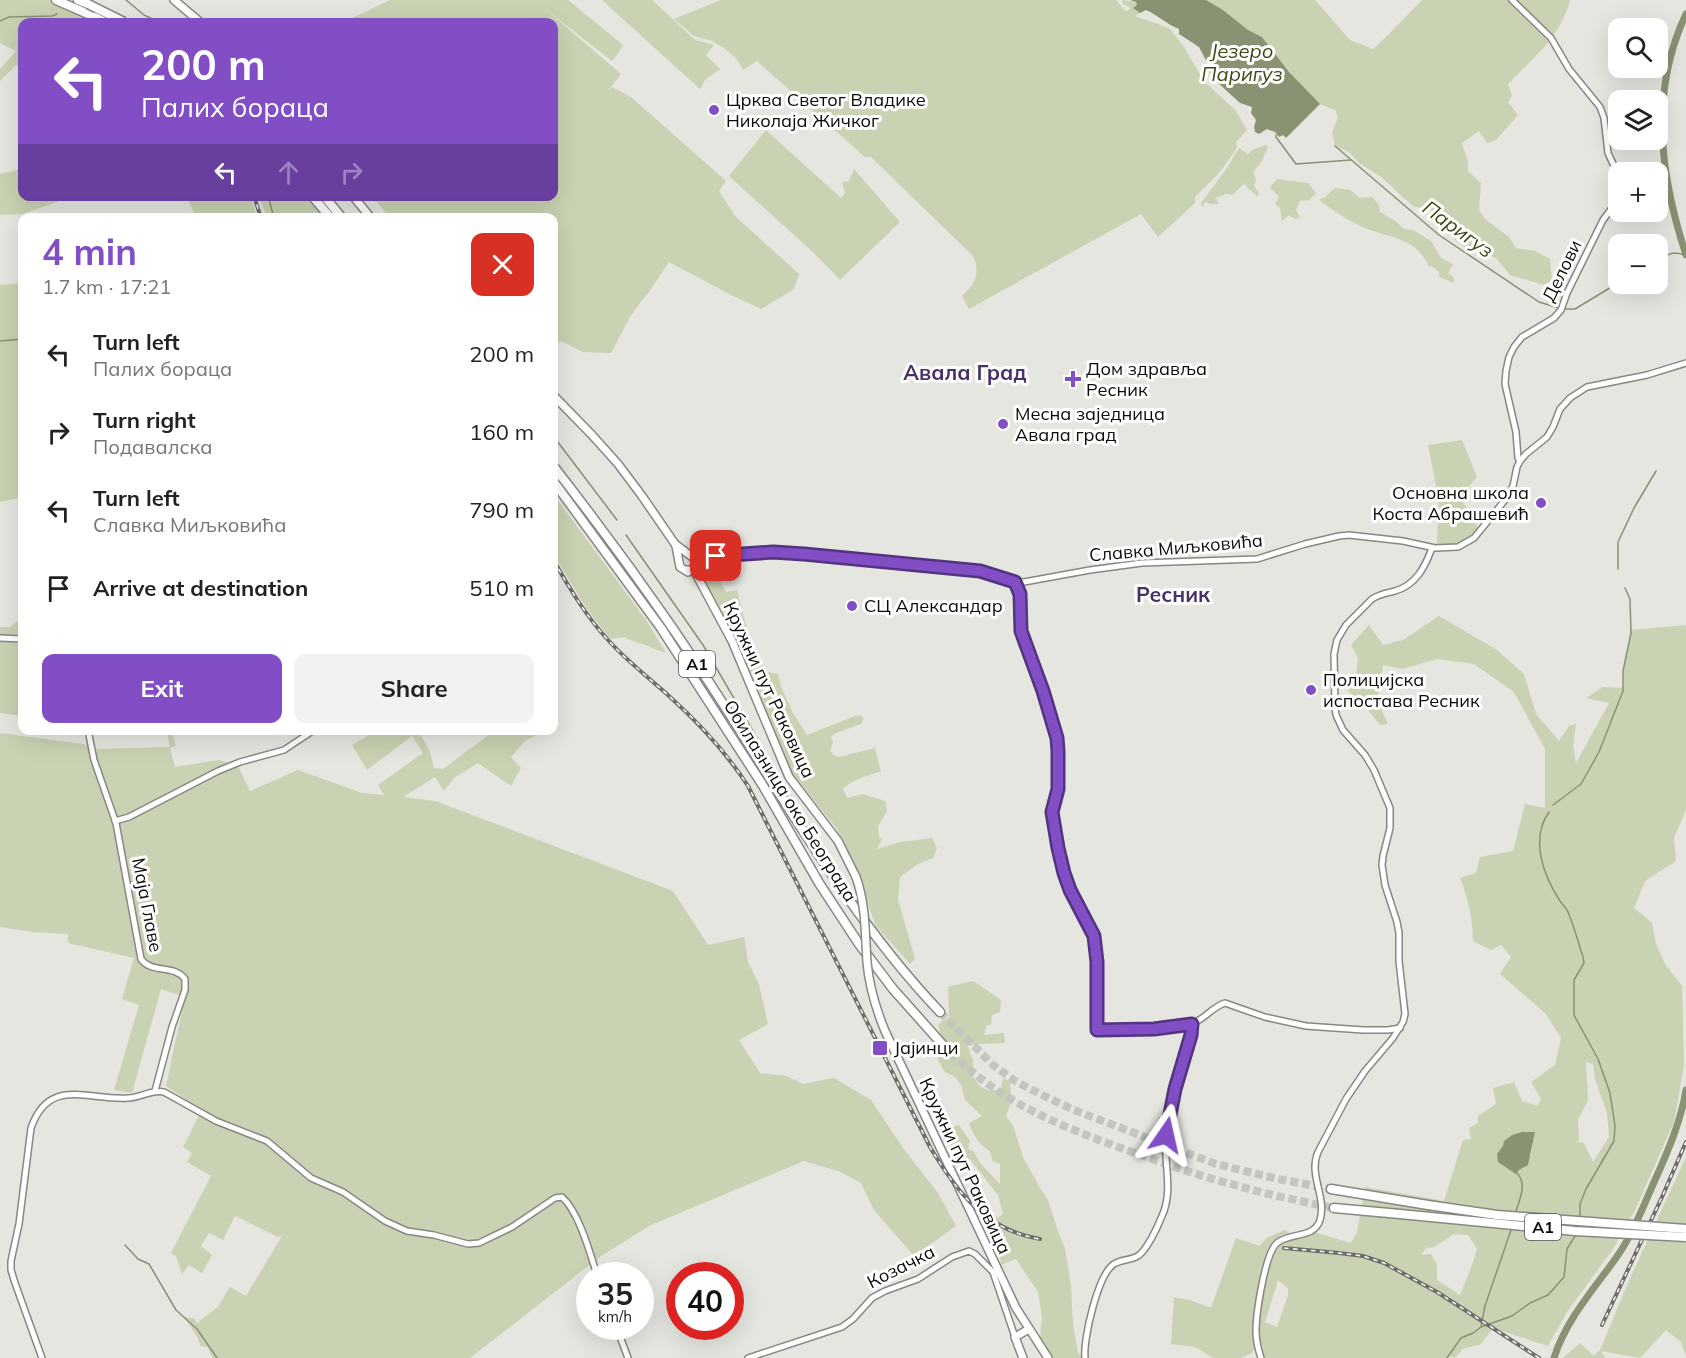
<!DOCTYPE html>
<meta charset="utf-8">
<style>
body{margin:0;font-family:Mulish,sans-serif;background:#f2f2f2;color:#222;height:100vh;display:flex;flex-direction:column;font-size:22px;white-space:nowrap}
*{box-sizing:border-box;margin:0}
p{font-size:20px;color:#767676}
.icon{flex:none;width:33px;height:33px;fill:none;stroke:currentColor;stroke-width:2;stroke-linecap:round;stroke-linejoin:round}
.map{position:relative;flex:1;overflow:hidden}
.drawer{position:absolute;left:18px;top:213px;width:540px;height:522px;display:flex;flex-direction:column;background:#fff;border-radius:12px;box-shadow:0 6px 24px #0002}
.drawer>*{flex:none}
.hud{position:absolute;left:18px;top:18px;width:540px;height:183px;border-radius:12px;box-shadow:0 6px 24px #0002;background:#824ec6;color:#fff;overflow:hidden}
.tools{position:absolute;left:1608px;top:18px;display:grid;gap:12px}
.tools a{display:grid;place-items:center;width:60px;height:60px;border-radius:12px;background:#fff;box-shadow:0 6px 24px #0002;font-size:30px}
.speed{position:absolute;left:576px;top:1262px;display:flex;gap:12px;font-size:30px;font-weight:700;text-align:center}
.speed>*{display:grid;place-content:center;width:78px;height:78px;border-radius:50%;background:#fff;box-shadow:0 6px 24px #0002;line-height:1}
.speed small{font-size:15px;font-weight:400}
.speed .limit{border:9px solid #d22;background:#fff;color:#111}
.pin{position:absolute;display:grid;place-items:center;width:51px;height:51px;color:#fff;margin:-26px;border-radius:12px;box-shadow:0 3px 9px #0006}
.me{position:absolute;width:66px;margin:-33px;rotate:11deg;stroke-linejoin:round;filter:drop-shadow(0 0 4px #0008)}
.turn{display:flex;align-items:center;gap:21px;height:126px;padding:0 24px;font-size:27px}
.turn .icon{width:78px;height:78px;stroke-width:2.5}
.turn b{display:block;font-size:42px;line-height:51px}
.lanes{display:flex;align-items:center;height:57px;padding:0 24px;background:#0003;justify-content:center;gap:30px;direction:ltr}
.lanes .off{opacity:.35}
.round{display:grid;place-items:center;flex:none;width:63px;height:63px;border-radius:12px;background:#f2f2f2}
.head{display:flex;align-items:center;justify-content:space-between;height:102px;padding:0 24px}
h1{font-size:36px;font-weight:700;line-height:45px;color:#824ec6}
.button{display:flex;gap:12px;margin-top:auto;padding:12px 24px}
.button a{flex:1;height:69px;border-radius:12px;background:#824ec6;color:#fff;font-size:24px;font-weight:700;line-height:69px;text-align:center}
.button a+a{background:#f2f2f2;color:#222}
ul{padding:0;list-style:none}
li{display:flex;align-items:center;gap:18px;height:78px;padding:0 24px}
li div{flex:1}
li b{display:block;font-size:22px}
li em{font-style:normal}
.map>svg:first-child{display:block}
</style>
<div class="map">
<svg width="1686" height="1358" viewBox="0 0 1686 1358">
<rect width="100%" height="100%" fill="#e4e6df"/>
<g fill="#c9d2b2" fill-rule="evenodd">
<polygon points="0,0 52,0 66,6 88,22 22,22 22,68 16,65 0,81 0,69 16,51 0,43"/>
<polygon points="390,0 568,0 623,45 618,54 612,61 543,7 621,74 608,91 612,87 631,97 726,181 719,191 735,216 799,274 794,289 761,309 731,295 669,262 651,289 631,315 611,353 583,352 561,341 554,346 554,218 390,217 372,197 554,196 554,22 344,22"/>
<polygon points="602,0 652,0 695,40 714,45 706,55 720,69 705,80 700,89"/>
<path d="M721,0h395l10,12 5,-4 -8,-4 -1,-4 14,2 1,3 -3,3 6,5 -5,3 34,12 13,16 22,37 32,30 11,19 -11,12 1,6 -17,24 -25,25v6l-37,34 -17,-23 -172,95 -7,-13c3,-4 8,-7 10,-11 6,-8 6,-22 0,-30l-101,-98h-6l-108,-96 -14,9 -7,-12 -12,-10 -12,-7 -18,-5 -20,-17z"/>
<path d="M1206,0h109l35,40 23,9 17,-16 32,-33h148c-10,38 -36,57 -62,84l4,12 -4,6 10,13 -22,25 -9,3 -8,-12 -17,12 6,19v9l13,12 -2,27 6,9 24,18 7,11 19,3 15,8 2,21 -8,5 -34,-10 -13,-16 -10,-6 -20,-4 -17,-13 -6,-11 -12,-8 -1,-9 -17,-1 -34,-31 -21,-13 -10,-11 -14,-6 -3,-13 6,-16 -3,-7 -15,-6 -22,-22 -22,-25 -7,-11 -7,-9 -14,-7 -25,-20z"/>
<polygon points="766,130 841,198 845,193 842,182 849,181 854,169 900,222 840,280 815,254 729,176"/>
<polygon points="1266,145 1268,146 1262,161 1253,172 1256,179 1254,186 1259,193 1257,196 1248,188 1245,183 1232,195 1226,194 1216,198 1219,204 1211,204 1205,202 1202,207 1201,203 1227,168 1239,148 1248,154 1254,149"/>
<polygon points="22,169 22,196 70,197 23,214 0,215 0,174"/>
<polygon points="1277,179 1308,183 1316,193 1309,200 1300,201 1296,210 1300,217 1295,219 1289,215 1282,221 1280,208 1275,204 1279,197 1270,187"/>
<path d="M1335,188l15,2 10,8 12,-1 7,8 1,7 14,8 10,9 9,1 18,11 10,17 12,6 -5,9 6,5v5l-15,-6v-5l-6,-5 -4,-1c-16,-32 -42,-27 -71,-41 -14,-7 -27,-16 -39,-25l6,-3z"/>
<polygon points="250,196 257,217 172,217 172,215 194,213 187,197"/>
<polygon points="259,197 305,197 324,217 267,217"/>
<path d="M22,283v108l-2,1c2,35 7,71 -1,106l-19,4v-217z"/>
<polygon points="1462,440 1477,477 1459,498 1465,505 1479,529 1457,545 1437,544 1439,500 1428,445"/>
<path d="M554,495l92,125 20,33c-7,-2 -13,-5 -21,-8 -7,-3 -13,-3 -20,-8l-15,2 -23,-30 -33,-54z"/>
<path d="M709,560h3l3,3 4,16 7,13 11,-2 15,59 16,23 10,2 3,13 12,26 14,22 48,-19 6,-1 3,4 -3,5 -25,9 -5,4 2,5 -3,8 3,5 6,2 36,-9 6,23c-13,5 -29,8 -38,18l4,9 16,-4 22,7 2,10 -9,16 1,10 3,2 -5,10 24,-7 31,-4 5,10 -4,10 -15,6 -18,13 -2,22 17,60 -5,5 -34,-38 -6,-16 -6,-23 -27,-58 -48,-60 -35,-90 -33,-69 -21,-36c-1,-7 2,-11 9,-14z"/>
<path d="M1439,616l58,34 27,24 12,40 23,27 10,-15 7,-2 -3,21 3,18 33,-60 -23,-5 17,-11 20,1v-17l8,-41 55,-5v185l-12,28 2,23 -31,20 -11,27 18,15 4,21 9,20 17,22 2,79 -10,57 -39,88 -22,39 -46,63 -19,34 -55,-18 -13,17 -16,3 -9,10 -7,-2 -1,2h-186l-4,-14 -5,9 -11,5h-28l-18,-11 -24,-3 3,-47 15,3 22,8 25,-70 24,8 6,-8 19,-8 9,7 16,-6 41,12 6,-11 8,-45 79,14 19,-61 8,-1 -2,-11 9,-5v-7l18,-12 -3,-16 21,-6 8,19 16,5 3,-7 -10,-17 24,-17 6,-27 -15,-24 -46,-40 11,-17 -10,-12 -10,5 -18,-9c0,-21 -5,-43 -13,-63l16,-5 4,-16 33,-6 12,-47 20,4v-59l-31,-57 -40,-28 -37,-5 -35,10 -19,-4 -6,35 11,24 -8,1 -17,-21 -16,-14 1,-11 8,-3 2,-18 -7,-13 18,-20 14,20 20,-5zM1586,1062l7,2 2,15 12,34 2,24 -16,25 -9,-19 -11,-2h6l-1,-21 10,-20zM1525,1132l9,4 -3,19 -12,15 -22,-16 7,-8zM1454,1234l14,1 9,14 -6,19 -11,27 -23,-15v-15l-6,-11 -10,1 5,-7 8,-1zM1278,1280l10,8v7l-11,32 -12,-5z"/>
<polygon points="22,617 22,716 0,713 0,627 10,627"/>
<polygon points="167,731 171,731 176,746 170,748 175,767 219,760 238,766 250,791 298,770 362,793 384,795 378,785 423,753 412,736 367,770 352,745 376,731 419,731 430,752 434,768 443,769 494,731 533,731 535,736 525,741 511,757 521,768 511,786 478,763 454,778 444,791 435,777 403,797 435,801 673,891 708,945 744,937 748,962 759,984 768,1024 739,1040 760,1073 786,1076 803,1084 834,1078 871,1100 903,1148 938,1193 956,1226 914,1256 874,1210 861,1183 841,1172 804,1161 651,1225 601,1256 470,1358 213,1358 207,1347 200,1346 198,1338 184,1317 195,1319 197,1323 218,1307 230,1287 246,1296 282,1236 278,1237 235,1216 223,1240 209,1233 201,1246 212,1255 202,1273 189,1265 182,1274 176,1256 171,1253 211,1176 187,1162 192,1153 183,1147 202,1110 166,1086 185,997 161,989 132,1093 114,1090 139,1005 122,999 134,958 68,943 68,934 33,932 0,927 0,733 84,744 93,749 170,747"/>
<path d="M972,981l6,3 23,16 -1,12 -8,3 -1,10h-4l-3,10 20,-2 1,10 -28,1 -9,2 5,15v16l7,9 10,5 11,-2 2,-11 7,4 1,20 -5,14 7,9 10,32 17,31 8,12 10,32 7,16 6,38 2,38 5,29 4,4 6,1h-34l-14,-20 2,-21 -4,-25 -22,-33 -15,6 -4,-32 -19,-17 3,-13 17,15 5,-4 -5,-19 -28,-36 -13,5 -9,-19 3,-4 -2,-13 10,-3 11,16 -2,8 5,2 8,13 19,20v-20l-7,-2 -3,-11c-11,-6 -17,-17 -21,-28l13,-7 -17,-16 -4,-15 -6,-8 -11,-6 -6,-11v-9l8,-8 -6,-10 -2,-9 11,-7 -1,-30z"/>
<polygon points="1686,1157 1686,1356 1681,1342 1666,1330 1640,1358 1601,1351 1605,1358 1563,1358 1580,1343 1594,1356 1600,1350 1628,1283"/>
</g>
<g fill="#899272">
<path d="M1130,0h76l17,10 25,20 14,7 27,35 31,32 -34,34 -3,-3 -4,2 -4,-5 -8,-3 -8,5 -4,-2 -1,-5 2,-7 -5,-7 1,-6 -12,-4 -23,-21 -9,-12v-6l-9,-17 -20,-13v-5c-13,-5 -21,-14 -33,-19l-6,3 -7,-5 4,-3 -1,-3z"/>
<polygon points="1522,1132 1535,1132 1528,1165 1519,1170 1516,1174 1498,1162 1497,1154 1503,1146 1504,1141 1512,1135"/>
</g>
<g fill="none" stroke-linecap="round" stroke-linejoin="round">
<g stroke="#899272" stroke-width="1.5">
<polyline points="126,0 144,15 159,22"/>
<polyline points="0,21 9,17 52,16 57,14"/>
<polyline points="1276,135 1276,137 1296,164 1351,160"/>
<polyline points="1335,146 1439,235 1539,302 1559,308"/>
<polyline points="268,196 274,218"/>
<path d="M1658,260c10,-6 16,-10 28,-4"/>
<polyline points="1564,309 1575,309 1618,283"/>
<polyline points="0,341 22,339"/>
<polyline points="554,437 617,520"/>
<polyline points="626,535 703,645 757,738"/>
<polyline points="1618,569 1618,542 1634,508 1656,471"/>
<polyline points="1553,805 1581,784 1599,752 1623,691 1623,671 1631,633 1630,599 1625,588"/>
<path d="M1549,812c-19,27 -6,63 11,89 2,3 6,6 8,11 6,14 10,30 15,45l1,6 -10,17v35l24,44 12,34 5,33 -1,15 -28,48 -6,15v13"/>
<path d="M1515,1214c4,-14 13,-29 2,-41"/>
<polyline points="125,1245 138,1259 149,1264 176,1310 197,1329 217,1358"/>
<polyline points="1481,1327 1512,1316 1530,1303 1548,1295 1564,1277 1567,1249 1575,1236"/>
<polyline points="1447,1358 1461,1338 1473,1333 1481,1327 1485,1306 1512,1227"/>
</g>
<g stroke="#899272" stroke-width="7">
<path d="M1686,14c-37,79 -26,161 0,241"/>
<path d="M1554,1358c12,-38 39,-68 62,-100 17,-24 27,-51 39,-78 13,-29 26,-59 31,-90"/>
</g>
<g stroke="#c3c5bf" stroke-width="8" stroke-dasharray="8 4" stroke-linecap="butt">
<polyline points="940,1012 993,1065 1015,1081 1042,1095 1074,1110 1216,1164 1278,1179 1331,1189"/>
<path d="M942,1044c57,59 117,82 193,109 32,11 64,23 96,31 34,10 69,17 103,24"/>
</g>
<g stroke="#868882" stroke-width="8">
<g id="minor">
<polyline points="1512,0 1551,38 1569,69 1600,107 1604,118 1608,153 1615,168 1619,172"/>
<polyline points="1520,461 1518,458 1516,432 1505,384 1506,371 1509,357 1514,347 1522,337 1554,318 1561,310 1567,293 1603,220 1615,204 1618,182"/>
<polyline points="691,555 708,556 785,553 978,571 1007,580 1024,582 1090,570 1142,563 1257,559 1305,544 1339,536 1349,535 1403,541 1435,548 1458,547 1474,538 1505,500 1513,486 1517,467 1520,461 1526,454 1547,437 1553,427 1560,409 1570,398 1587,387 1647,375 1686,363"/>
<path d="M1015,582l4,12 1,32 3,12 20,53 14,47 1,51 -6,23 6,36 12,42 24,46 3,26v68c31,-1 66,3 96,-7 12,-4 19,-16 32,-20l40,14 41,9 57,4h25l12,-2"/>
<polyline points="0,638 22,639"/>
<path d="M88,730l6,30 22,63 25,136c10,15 33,5 44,20v11l-13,37 -17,64"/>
<polyline points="115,821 129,817 218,771 240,762 284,750 314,730"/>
<polyline points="616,1326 628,1358"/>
<path d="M42,1358l-27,-75 -4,-13v-9l8,-37 12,-96c18,-52 57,-27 97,-30 12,0 24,-9 36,-6l52,29 51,20 44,37 32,14 42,29 22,10 27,4 34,9 11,-1 33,-16 43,-29 7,-1c17,15 28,56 35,78"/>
<polyline points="748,1358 842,1327 853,1319 872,1298 885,1291 918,1279 952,1257 969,1251 975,1254 993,1272 1015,1337"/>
<path d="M1085,1358c-2,-19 13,-84 29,-94 6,-4 15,-4 22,-7 10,-4 22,-31 26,-41 12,-26 1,-55 4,-82 2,-22 8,-45 15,-67 4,-14 12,-29 11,-43"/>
<path d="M1261,1358c-3,-9 -5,-17 -5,-27 0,-17 9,-78 21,-88 13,-11 37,-4 43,-23 7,-23 -12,-45 -2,-68l28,-53 19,-28 28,-33 10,-16 2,-8 -6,-53v-28l-2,-11 -12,-37 -3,-20 1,-9 7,-28v-20l-16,-38 -9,-15 -22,-25 -7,-15 -1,-8 -1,-53 3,-14 9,-15 26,-26c7,-5 15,-6 23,-8 21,-6 30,-24 37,-43"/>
</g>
</g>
<g stroke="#868882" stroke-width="10">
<g id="major">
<polyline points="174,0 200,22"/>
<polyline points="353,196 371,218"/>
<polyline points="554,396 592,435 618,464 642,496 675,544 695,559 695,566 691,570 686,570"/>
<polyline points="676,546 680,567 688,572"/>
<polyline points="695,566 696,574 732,641 789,777 838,841 856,877"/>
<polyline points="885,1031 1016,1308 1048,1358"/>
<polyline points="1023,1358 1015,1337 1029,1329"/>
</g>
</g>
<g stroke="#868882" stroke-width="11">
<g id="highway">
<polyline points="56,0 95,17"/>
<polyline points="78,0 88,4"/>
<polyline points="312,196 331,218"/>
<polyline points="324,196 342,218"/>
<path d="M554,467c68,87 132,177 191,271 59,95 117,192 195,274"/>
<polyline points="554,482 661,628 762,784 819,883 859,944 893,989 942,1044"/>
<polyline points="1331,1189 1428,1205"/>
<polyline points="1334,1208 1400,1214"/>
</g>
</g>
<use href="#minor" stroke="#fff" stroke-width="5"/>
<use href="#major" stroke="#fff" stroke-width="7"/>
<use href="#highway" stroke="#fff" stroke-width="8"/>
<g stroke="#6d6e6a" stroke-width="4">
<g id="rail">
<polyline points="254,196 261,218"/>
<path d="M554,561c16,28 32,55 54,79 19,21 41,38 61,56 31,28 57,56 79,90l182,361c27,45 55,83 110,92"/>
<polyline points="1284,1248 1339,1253 1363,1256 1384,1263 1437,1292 1539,1358"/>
<polyline points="1602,1325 1662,1197 1686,1142"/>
</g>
</g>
<use href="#rail" stroke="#fff" stroke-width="1.5" stroke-dasharray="4.5" stroke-linecap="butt"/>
<g stroke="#868882" stroke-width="10" stroke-linecap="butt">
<path id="major-bridge" d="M856,877c10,28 9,56 11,85 2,24 9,47 18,69"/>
</g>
<g stroke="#868882" stroke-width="11" stroke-linecap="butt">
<g id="highway-bridge">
<polyline points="88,4 124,22"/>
<polyline points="95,17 105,22"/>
<polyline points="1428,1205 1497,1215 1686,1229"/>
<polyline points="1400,1214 1575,1231 1686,1237"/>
</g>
</g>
<use href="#major-bridge" stroke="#fff" stroke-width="7"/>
<use href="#highway-bridge" stroke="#fff" stroke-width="8"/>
</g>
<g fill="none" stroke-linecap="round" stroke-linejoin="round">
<g stroke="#543381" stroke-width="15">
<polyline id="route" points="716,556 773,552 804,554 980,571 1015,582 1020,594 1021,631 1043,691 1057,738 1058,751 1058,789 1052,812 1058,848 1064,873 1070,890 1094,936 1097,962 1097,1030 1154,1029 1192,1024 1191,1035 1175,1089 1166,1135"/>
</g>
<use href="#route" stroke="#824ec6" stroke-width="10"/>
</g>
<g fill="#824ec6" stroke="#fff" stroke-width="2">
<circle cx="714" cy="110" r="6"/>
<path d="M1070 370h6v6h6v6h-6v6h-6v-6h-6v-6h6z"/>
<circle cx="1003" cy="424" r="6"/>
<circle cx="1541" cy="503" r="6"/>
<circle cx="852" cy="606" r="6"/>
<circle cx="1311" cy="690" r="6"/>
<rect x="872" y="1040" width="16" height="16" rx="3"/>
</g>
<g text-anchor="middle" stroke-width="6" stroke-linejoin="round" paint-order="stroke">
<g fill="#fff" stroke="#545453" stroke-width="1.5">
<rect x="679" y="651" width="36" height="26" rx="4.5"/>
<rect x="1525" y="1214" width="36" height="26" rx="4.5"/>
</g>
<g font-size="16" font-weight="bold" fill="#0b0b09">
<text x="697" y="670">A1</text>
<text x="1543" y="1233">A1</text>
</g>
<g font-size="18" fill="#0b0b09" stroke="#fff" text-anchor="start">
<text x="726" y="106">Црква Светог Владике<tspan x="726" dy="21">Николаја Жичког</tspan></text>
<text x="1086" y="375">Дом здравља<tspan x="1086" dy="21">Ресник</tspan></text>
<text x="1015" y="420">Месна заједница<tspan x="1015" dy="21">Авала град</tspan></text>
<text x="1529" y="499" text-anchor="end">Основна школа<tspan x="1529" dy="21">Коста Абрашевић</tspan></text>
<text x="864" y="612">СЦ Александар</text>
<text x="1323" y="686">Полицијска<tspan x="1323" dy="21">испостава Ресник</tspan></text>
<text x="894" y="1054">Јајинци</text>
</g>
<g font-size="18" fill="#0b0b09" stroke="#fff">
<text transform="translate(1562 271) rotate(-64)" y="6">Делови</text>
<text transform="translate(1176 548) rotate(-5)" y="6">Славка Миљковића</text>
<text transform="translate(769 690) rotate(65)" y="6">Кружни пут Раковица</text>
<text transform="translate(790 801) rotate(58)" y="6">Обилазница око Београда</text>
<text transform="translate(147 905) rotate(79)" y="6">Маја Главе</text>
<text transform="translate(965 1166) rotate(65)" y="6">Кружни пут Раковица</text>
<text transform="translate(901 1267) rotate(-27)" y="6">Козачка</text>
</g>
<g font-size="20" font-style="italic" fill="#3d4813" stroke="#fff">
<text x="1242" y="58">Језеро<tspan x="1242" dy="23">Паригуз</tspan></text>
<text transform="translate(1458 229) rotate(36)" y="7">Паригуз</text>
</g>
<g font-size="21" font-weight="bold" fill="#48306b" stroke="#fff">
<text x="965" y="380">Авала Град</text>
<text x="1173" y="602">Ресник</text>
</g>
</g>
</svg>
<div class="tools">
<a><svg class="icon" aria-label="search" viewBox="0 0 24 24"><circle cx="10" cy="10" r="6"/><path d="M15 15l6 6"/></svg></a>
<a><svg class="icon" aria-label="layers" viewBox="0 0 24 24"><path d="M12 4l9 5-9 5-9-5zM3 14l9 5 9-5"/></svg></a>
<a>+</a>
<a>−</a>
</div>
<div class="speed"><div>35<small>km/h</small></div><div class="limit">40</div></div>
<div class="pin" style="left:716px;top:556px;background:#d93025"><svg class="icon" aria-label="arrive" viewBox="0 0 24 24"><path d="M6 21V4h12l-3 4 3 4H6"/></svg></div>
<svg class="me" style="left:1166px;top:1135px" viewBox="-20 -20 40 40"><path d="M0-17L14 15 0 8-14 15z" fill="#824ec6" stroke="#fff" stroke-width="4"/></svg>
<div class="hud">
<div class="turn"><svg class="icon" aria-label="left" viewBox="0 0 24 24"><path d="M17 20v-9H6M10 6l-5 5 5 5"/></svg><div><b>200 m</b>Палих бораца</div></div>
<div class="lanes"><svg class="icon" aria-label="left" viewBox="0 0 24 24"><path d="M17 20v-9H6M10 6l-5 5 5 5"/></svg><svg class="icon off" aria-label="ahead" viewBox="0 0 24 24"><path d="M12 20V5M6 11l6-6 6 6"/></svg><svg class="icon off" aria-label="right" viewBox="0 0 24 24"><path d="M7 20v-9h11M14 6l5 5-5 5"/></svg></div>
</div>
<section class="drawer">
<div class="head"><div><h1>4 min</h1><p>1.7 km · 17:21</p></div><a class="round" style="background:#d93025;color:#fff"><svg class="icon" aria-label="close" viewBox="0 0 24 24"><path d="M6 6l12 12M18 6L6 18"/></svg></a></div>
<ul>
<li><svg class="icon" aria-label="left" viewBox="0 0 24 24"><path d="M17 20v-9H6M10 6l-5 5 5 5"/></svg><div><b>Turn left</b><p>Палих бораца</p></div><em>200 m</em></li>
<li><svg class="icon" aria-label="right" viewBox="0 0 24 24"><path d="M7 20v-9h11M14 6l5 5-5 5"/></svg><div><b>Turn right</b><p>Подавалска</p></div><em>160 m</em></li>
<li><svg class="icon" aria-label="left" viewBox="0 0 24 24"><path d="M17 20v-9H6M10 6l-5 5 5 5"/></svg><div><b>Turn left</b><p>Славка Миљковића</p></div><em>790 m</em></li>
<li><svg class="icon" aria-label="arrive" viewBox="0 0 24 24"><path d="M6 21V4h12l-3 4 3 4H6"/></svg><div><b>Arrive at destination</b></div><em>510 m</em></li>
</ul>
<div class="button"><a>Exit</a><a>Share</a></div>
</section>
</div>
